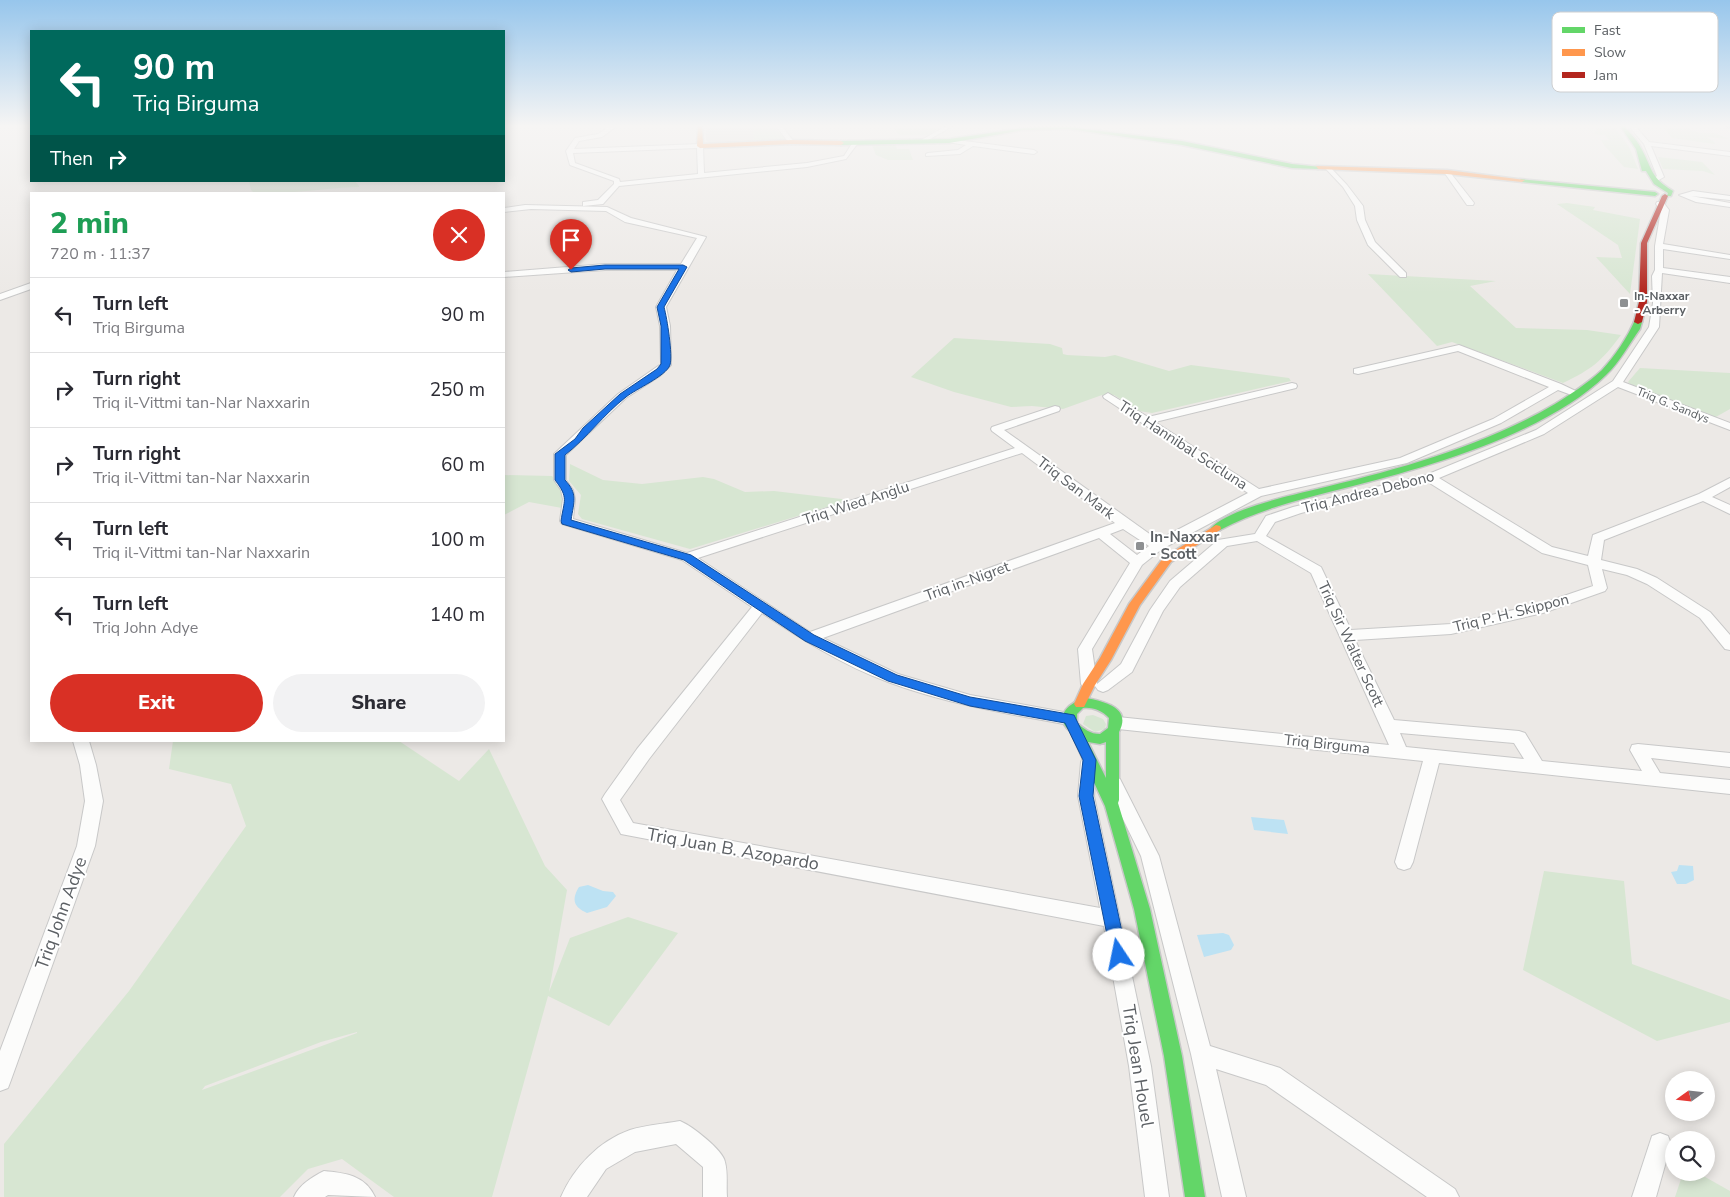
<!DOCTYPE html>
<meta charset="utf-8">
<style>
body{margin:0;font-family:"Nunito Sans",sans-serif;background:#f2f2f3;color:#2b2b33;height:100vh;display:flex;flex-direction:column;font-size:19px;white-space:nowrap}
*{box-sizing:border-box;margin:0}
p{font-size:16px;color:#7c7c81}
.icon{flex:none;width:28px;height:28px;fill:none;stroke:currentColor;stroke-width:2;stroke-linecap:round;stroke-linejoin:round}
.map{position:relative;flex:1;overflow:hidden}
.side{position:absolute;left:30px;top:192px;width:475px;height:550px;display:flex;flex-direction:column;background:#fff;border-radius:0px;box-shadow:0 2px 12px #0003}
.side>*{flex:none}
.guide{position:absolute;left:30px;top:30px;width:475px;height:152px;border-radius:0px;box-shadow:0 2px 12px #0003;background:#00695c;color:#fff;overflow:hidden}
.needle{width:32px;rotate:255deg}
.controls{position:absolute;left:1665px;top:1071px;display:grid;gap:10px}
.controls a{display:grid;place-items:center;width:50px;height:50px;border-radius:50%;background:#fff;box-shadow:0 2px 12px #0003;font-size:25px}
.pin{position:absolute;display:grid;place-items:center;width:42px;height:42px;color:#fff;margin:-51px -21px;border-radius:50% 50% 50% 0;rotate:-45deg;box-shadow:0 0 5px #0007}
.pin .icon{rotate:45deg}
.me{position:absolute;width:55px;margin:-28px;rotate:349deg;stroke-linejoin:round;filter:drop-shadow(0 0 4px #0008)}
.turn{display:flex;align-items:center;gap:18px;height:105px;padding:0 20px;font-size:22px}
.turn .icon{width:65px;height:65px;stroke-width:2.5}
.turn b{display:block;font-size:35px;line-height:42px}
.then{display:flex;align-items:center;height:48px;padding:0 20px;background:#0003;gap:10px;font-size:19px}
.round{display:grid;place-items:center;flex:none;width:52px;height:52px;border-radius:26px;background:#f2f2f3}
.overview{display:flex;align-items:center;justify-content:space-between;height:85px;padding:0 20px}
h1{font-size:30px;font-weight:800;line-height:38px;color:#1e9e55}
.primary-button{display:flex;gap:10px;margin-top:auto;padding:10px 20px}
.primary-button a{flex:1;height:58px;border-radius:30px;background:#d93025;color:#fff;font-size:20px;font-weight:800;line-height:58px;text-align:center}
.primary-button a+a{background:#f2f2f3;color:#2b2b33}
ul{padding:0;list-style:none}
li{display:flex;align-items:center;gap:15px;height:75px;padding:0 20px;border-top:1px solid #e1e1e2}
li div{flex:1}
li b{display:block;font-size:19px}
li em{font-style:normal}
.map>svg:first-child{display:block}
</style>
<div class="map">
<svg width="1730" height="1197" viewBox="0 0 1730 1197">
<rect width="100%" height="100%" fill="#ece9e6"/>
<polygon fill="#dfdbd6" points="706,126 753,126 754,141 710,144 706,140"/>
<g fill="#d7e6d2" fill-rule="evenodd">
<polygon points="753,126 774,126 785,140 754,141"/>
<polygon points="895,126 936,126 935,129 938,126 943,126 928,135 899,135 895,130"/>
<polygon points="1599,126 1614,126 1629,147 1638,169 1624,167 1604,145 1601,140 1609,140 1605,135 1593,134"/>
<polygon points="1663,126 1683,126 1699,133 1714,133 1729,139 1707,137 1714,142 1715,144 1672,138"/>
<polygon points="895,144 897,149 909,149 913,160 888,160 876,155 872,145"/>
<polygon points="1658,157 1702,162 1715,175 1703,171 1663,169"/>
<path d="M249,181h106l4,5v1c-35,1 -69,7 -104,7l-4,-4z"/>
<polygon points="1567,203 1595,207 1593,210 1640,219 1630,294 1596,257 1622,258 1618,245 1557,204"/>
<path d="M1368,274l128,7 -26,5 46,42 71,2 34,5c-20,27 -29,34 -58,48l-111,-41 -15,4z"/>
<polygon points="954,338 1050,344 1062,348 1063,354 1067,355 1105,357 1115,355 1169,371 1191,365 1289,378 1291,381 1152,413 1139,411 1114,395 1102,395 1063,409 1032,406 1011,407 954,392 911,377"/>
<polygon points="1640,368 1730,373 1730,409 1714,418 1630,384 1628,382"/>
<polygon points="570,464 603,480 642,484 703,477 714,479 745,492 774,491 850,500 690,549 582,519 578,514 581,495 569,481"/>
<polygon points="504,475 552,476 565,490 562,508 529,502 504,515"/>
<polygon points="1093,715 1103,719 1106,724 1105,729 1095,732 1083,724 1086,716"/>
<path d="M173,741h226l60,40 30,-32 56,117 22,24 -18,102 21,-54 58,-21 50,16 -69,93 -61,-30 -56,201h-98l-52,-38 -34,10 -28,28h-276v-53l125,-153 117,-165 -15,-42 -62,-15zM357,1032v1l-155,57 3,-4 116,-44z"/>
<polygon points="1544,871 1624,881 1632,964 1730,1000 1730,1022 1657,1041 1523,970"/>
<polygon points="1683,1173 1698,1173 1730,1191 1730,1197 1675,1197"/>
</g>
<g fill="#bde2f3">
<polygon points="1251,817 1284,820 1288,834 1254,830"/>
<polygon points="1679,865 1693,866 1694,880 1686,884 1677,884 1671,872 1677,871"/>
<path d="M588,885l15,6 10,1 3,4 -9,11 -20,6c-13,-6 -16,-13 -8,-26z"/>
<polygon points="1223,933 1229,935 1234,945 1231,950 1204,957 1197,935"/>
</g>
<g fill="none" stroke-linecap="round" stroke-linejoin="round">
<g stroke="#c8c8c8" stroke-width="2">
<g id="street">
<path d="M610,126h7l-15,11 -23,4 -5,8 126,-5 3,2 1,27 103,-10 37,-7 9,-14 5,1 -12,16 -39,8 -188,19 -16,18 -20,2v-4l15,-2 16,-16v-3l-44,-16 -4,-14 9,-13 23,-4zM697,148l1,26 -78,8 -1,-3 -44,-16 -2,-10z"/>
<polygon points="776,126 782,126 794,142 793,143 789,143"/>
<polygon points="946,126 953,126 923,143 918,142"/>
<polygon points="1629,126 1635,126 1649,142 1730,152 1730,156 1651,146 1664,177 1657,181 1653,181 1653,179 1657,176 1644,144"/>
<polygon points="949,139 1034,150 1037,152 1034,154 973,146 960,154 926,156 926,154 928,153 958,150 966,145 947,142 946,141"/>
<polygon points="1326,167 1330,167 1347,185 1363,206 1365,220 1375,242 1406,273 1406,277 1400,277 1368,245 1357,220 1355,206 1343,187 1326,169"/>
<polygon points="1445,171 1449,171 1474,203 1473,205 1467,205 1444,172"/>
<polygon points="1693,191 1730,196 1730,200 1691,196 1730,203 1730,207 1696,202 1679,195"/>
<path d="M1657,202h6l6,8 -6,34 67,11v4l-67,-10v19l67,9v6l-68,-10 -3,54 -36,55 107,41v7l-112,-43 -74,47 -105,44 113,69 36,9 5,-21 106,-41 31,-16v9l-18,10 18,8v9l-27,-13 -99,39 -3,20 36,9 20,9 53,34 20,23v15l-5,-1 -25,-31 -53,-34 -20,-9 -25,-6 5,19 -2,3 -62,22 -92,21 -96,6 39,80 125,11 6,2 17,28 100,10 -12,-21 2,-5 6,-1 92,9v14l-79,-9 9,15 70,7v14l-291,-31 -26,99 -3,6 -6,2 -6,-2 -3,-6 28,-101 -305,-32 -6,-2 -2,-4 2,-4 6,-2 271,28 -78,-172 -54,-32 -30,5 -47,41 -17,24 -31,61 -24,18 -5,2 -5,-2 -3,-4 -6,4 -5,-2 -3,-4 -3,-35 52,-86 -31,-25 -276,100 75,36 72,21 99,18 6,2 2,4 -2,4 -6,2c-61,-11 -122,-21 -181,-43 -44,-16 -87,-43 -126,-69l-113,146 -29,41 13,23 467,85 -22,-112 3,-34 2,-5 6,-2 6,2 2,5 -3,34 57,270 18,131h-24l-16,-131 -25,-140 -483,-92 -19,-35 3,-5 32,-45 115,-142 -70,-47 -120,-36 -2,-3 3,-22 -2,-9 -7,-10v-26l64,-60 43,-30 -1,-38 -4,-19 21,-37h-72l-101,7v-5l101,-8h76l16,-26 -72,-16 -19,-11 -75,-2 -27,3v-4l21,-3 82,2 24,11 75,19 -40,70 4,19 1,39 -11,11 -34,22 -60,57v25l7,10 2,9 -2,20 114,34 328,-105 -23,-17 -1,-2 1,-2 63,-21 4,1 1,2 -1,2 -55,19 154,110 90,-47 -144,-95 -1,-2 5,-3 40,24 144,-34 4,1 1,2 -1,2 -141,34 104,67 141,-31 93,-39 56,-32 -91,-36 -100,23 -4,-1v-4l105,-24 102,39 21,10 -5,3 -19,-7 -57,33 -94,40 -146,33 -99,53 -20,16 -50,84 5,35 24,-20 29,-54 20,-29 48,-41 37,-6 11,-18 27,-9 133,-32 110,-45 77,-49 36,-54 4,-24 -1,-27 3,-6v-24l6,-36 -5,-6zM1022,453l93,70 -305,109 -112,-74zM1428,482l114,71 46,12 5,21 -53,18 -89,20 -100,6 -30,-63 -55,-31 9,-14 26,-9zM1123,529l26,17 -12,9 -27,-21zM1400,733l114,10 10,16 -118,-12z"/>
<polygon points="31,283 31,289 0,300 0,294"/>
<polygon points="73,741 89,741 96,765 103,801 95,846 11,1080 8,1088 0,1091 0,1051 77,846 85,801 80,765"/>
<polygon points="1114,777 1120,779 1159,856 1210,1046 1280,1068 1455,1189 1459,1197 1427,1197 1266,1085 1216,1069 1246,1197 1222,1197 1191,1054 1141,856 1106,784 1108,779"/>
<path d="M680,1121c12,5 43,29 45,41 3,11 1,24 2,35h-24v-30l-27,-23 -41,8 -29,17 -19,28h-26c13,-30 38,-56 69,-67 15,-5 34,-6 50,-9z"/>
<polygon points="1660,1133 1668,1136 1671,1144 1656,1197 1632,1197 1652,1136"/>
<path d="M324,1171c21,2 41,4 51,26l-47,-2 -3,2h-31c5,-12 18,-20 30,-26z"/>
</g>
</g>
<g stroke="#c8c8c8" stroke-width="3">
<g id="fast">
<path d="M1620,126h4c6,7 13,14 17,22 12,22 9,29 32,43l-2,5h-4l1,-3 -14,-9 -8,-13h-4l-6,-22z"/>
<polygon points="1069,127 1182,141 1292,164 1321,167 1318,169 1292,168 1182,145 1069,129 1023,130 949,143 841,145 838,143 841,141 949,139 1023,128"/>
<polygon points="1520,179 1655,192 1658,194 1655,196 1522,182"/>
<path d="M1635,320l7,2 -2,7c-11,15 -20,33 -34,46 -60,59 -181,93 -261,113 -43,11 -86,21 -125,42l-4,1 -5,-3c16,-18 77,-32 102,-38 83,-20 169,-43 242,-86 16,-10 33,-21 47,-34 13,-14 25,-32 33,-50z"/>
<path d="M1087,698c18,4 45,10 32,34v68l-1,3 32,106 32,147 23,141h-20l-21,-141 -30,-147 -29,-103 -35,-75c-18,-15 1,-30 17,-33zM1083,708c10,-1 20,3 26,10l-1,10 -8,6c-10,0 -16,-5 -23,-11v-9zM1088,742l12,2 6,-2v36z"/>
</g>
</g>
<g stroke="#c8c8c8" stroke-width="3">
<g id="slow">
<polygon points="698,126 702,126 703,144 791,140 841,141 844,143 841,145 791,144 700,148 697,146"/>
<rect x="1727" y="126" width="3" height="1"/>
<polygon points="1316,166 1447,170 1525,180 1522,182 1447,174 1318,169"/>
<polygon points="1216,525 1220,526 1221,528 1220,530 1171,562 1140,605 1111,660 1095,685 1084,707 1076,707 1074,704 1083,684 1100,658 1129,604 1163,558"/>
</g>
</g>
<g stroke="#c8c8c8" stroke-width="3">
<polygon id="jam" points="1665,194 1668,196 1647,243 1647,302 1642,322 1638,324 1634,322 1639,302 1641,243 1662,196"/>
</g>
<use href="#street" fill="#fcfcfb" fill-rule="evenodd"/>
<use href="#fast" fill="#63d668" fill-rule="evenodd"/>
<use href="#slow" fill="#ff974d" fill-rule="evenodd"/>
<use href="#jam" fill="#b3261e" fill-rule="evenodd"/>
</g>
<linearGradient id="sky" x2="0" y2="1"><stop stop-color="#97c6ec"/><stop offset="0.43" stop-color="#f6f5f4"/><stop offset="1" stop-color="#f6f5f4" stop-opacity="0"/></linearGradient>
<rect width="1730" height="293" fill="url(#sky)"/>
<path fill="#1a73e8" stroke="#114b97" d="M605,265h78l4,2 -23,40c3,11 9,48 6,58 -4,11 -34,24 -44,32 -22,17 -39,41 -61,58v25c13,14 9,21 6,40l120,35 123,80 83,40 73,22 104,18 22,45 -3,36 34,159 -2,6 -6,2 -5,-2 -3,-6 -32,-159 4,-36 -18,-37 -95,-17 -82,-25 -83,-40 -121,-81 -122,-36 -1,-3c3,-21 8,-23 -6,-41v-26l20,-15 8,-11 37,-34 37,-25 4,-5v-38l-4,-19 22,-38h-74l-34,3 -3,-2 3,-2z"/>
<g fill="#8e9092" stroke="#fff" stroke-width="2">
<rect x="1619" y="298" width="10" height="10" rx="2.5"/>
<rect x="1135" y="541" width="10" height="10" rx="2.5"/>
</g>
<g text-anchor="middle" stroke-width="4" stroke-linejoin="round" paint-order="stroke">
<g font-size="12" font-weight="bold" fill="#5c6064" stroke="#fff" text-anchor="start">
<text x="1634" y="300">In-Naxxar<tspan x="1634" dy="14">- Arberry</tspan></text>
</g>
<g font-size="12" fill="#5c6064" stroke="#fff">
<text transform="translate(1673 405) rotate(22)" y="4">Triq G. Sandys</text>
</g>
<g font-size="15" fill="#5c6064" stroke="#fff">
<text transform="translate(1183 445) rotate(33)" y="5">Triq Hannibal Scicluna</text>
<text transform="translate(1076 488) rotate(37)" y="5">Triq San Mark</text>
<text transform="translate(1368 492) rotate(-14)" y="5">Triq Andrea Debono</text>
<text transform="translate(856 503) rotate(-18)" y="5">Triq Wied Anġlu</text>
<text transform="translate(967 581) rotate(-20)" y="5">Triq in-Nigret</text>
<text transform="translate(1511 613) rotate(-14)" y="5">Triq P. H. Skippon</text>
<text transform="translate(1351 644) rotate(65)" y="5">Triq Sir Walter Scott</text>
<text transform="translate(1327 744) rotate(6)" y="5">Triq Birguma</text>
</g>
<g font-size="15" font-weight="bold" fill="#5c6064" stroke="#fff" text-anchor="start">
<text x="1150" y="542">In-Naxxar<tspan x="1150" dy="17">- Scott</tspan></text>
</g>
<g font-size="18" fill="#5c6064" stroke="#fff">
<text transform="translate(733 849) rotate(10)" y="6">Triq Juan B. Azopardo</text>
<text transform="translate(61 913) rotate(-70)" y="6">Triq John Adye</text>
<text transform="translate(1138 1066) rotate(81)" y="6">Triq Jean Houel</text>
</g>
</g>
<rect x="1552" y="12" width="166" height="80" rx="8" fill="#fff" stroke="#cecfd0" stroke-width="1"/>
<rect x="1562" y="27" width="23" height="6" fill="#63d668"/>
<rect x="1562" y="49" width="23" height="7" fill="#ff974d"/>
<rect x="1562" y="72" width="23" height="6" fill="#b3261e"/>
<g font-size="14" fill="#5c6064">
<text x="1594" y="35">Fast</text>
<text x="1594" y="57">Slow</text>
<text x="1594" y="80">Jam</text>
</g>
</svg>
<div class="controls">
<a><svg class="needle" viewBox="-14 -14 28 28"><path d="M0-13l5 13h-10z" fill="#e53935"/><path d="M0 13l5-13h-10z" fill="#7c7c81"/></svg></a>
<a><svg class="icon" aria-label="search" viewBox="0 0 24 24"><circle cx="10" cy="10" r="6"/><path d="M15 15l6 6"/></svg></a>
</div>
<div class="pin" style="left:571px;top:270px;background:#d93025"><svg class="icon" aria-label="arrive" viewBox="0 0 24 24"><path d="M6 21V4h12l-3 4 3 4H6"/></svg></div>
<svg class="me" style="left:1119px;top:955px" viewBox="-20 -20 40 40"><circle r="19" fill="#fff"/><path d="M0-13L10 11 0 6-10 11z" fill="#1a73e8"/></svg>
<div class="guide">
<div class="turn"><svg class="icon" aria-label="left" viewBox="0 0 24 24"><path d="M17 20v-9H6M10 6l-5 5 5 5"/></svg><div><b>90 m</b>Triq Birguma</div></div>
<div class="then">Then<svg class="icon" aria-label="right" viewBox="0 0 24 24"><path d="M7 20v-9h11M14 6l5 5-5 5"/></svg></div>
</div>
<section class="side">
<div class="overview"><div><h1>2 min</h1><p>720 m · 11:37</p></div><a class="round" style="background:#d93025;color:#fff"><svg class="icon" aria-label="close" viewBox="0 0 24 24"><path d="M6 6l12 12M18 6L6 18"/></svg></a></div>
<ul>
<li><svg class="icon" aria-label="left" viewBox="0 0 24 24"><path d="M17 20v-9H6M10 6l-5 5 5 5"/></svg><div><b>Turn left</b><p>Triq Birguma</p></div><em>90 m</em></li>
<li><svg class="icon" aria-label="right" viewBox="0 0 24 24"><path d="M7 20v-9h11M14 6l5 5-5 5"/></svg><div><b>Turn right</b><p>Triq il-Vittmi tan-Nar Naxxarin</p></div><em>250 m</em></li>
<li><svg class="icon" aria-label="right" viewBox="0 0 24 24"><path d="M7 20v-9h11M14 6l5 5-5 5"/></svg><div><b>Turn right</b><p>Triq il-Vittmi tan-Nar Naxxarin</p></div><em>60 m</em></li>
<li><svg class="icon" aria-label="left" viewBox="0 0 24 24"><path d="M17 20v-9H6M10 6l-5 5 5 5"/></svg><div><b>Turn left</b><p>Triq il-Vittmi tan-Nar Naxxarin</p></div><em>100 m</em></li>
<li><svg class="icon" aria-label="left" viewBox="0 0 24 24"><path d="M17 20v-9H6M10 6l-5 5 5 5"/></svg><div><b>Turn left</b><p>Triq John Adye</p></div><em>140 m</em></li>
</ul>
<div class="primary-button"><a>Exit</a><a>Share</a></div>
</section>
</div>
